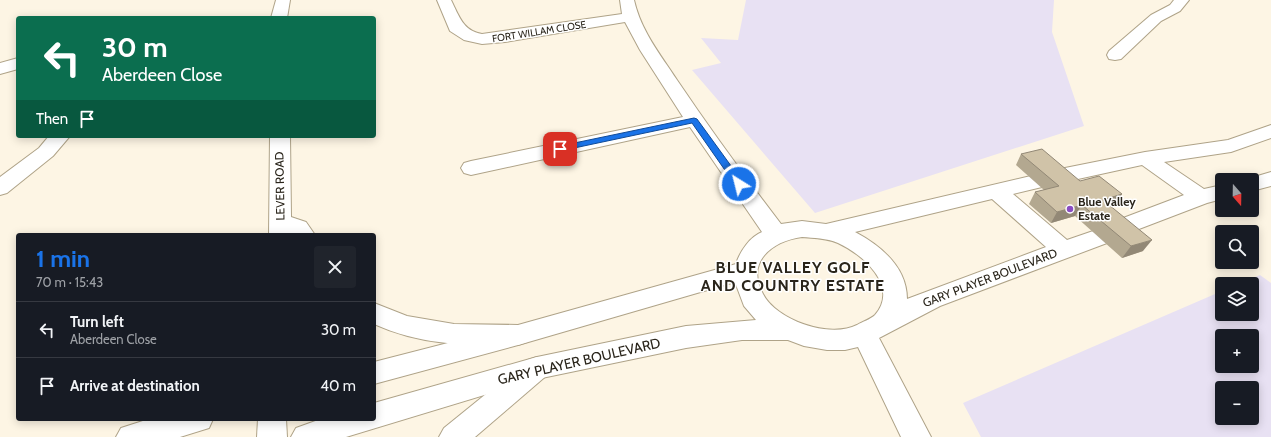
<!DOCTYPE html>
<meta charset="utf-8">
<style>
body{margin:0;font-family:Cabin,sans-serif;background:#20242c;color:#f1f3f6;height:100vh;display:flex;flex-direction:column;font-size:15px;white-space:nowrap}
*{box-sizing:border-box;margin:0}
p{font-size:13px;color:#9ea1a6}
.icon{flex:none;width:22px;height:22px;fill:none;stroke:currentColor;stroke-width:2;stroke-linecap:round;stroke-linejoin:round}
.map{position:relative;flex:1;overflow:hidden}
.sheet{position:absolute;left:16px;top:233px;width:360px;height:188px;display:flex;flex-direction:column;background:#171b24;border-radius:4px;box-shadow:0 2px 10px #0003}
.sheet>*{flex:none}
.top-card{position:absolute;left:16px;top:16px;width:360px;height:122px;border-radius:4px;box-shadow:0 2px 10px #0003;background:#0b6e4f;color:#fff;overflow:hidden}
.needle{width:26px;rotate:160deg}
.controls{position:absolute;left:1215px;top:173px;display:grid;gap:8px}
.controls a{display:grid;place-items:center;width:44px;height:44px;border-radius:4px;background:#171b24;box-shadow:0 2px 10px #0003;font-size:20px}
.pin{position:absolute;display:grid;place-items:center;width:34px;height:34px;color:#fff;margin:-17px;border-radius:8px;box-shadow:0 2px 6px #0006}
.me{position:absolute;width:44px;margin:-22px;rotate:324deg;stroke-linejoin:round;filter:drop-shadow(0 0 3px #0008)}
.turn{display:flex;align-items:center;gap:14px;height:84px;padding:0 20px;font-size:18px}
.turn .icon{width:52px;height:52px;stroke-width:2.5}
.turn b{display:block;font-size:28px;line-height:34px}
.then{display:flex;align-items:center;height:38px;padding:0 20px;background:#0003;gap:8px;font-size:15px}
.round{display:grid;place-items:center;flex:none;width:42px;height:42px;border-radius:4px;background:#20242c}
.head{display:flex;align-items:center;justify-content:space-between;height:68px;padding:0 20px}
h1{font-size:24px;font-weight:800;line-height:30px;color:#1a73e8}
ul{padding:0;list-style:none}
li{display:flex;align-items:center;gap:12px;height:56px;padding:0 20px;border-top:1px solid #363941}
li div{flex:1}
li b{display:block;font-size:15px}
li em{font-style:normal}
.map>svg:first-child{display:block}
</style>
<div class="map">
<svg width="1271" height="437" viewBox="0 0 1271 437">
<rect width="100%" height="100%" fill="#fdf5e4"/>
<g fill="#e8e1f3" fill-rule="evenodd">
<polygon points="746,0 1054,0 1052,32 1084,126 815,213 692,70 721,63 701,38 738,40"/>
<path d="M1260,275l11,8v154h-290l-18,-34 259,-112v23h30v-30h-13zM1222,336h30v30h-30zM1222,388h30v30h-30z"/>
</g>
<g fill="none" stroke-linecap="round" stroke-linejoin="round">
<g stroke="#afa388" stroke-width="2">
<g id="minor">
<path d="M437,0h14c8,16 12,31 31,34l140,-20 -2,-14h14c7,31 26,54 43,80 33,49 68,97 104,144l21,-3 24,3 209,-49 7,2 3,5 -3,5 -29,7 54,46 32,-11 8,2 3,6 -3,6 -167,63 -61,32 52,99h-30l-43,-90 -13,3h-18l-23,-4 -16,-6h-46l-56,8 -149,31 -191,58h-55l5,-9 25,-9h53v-16l163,-46 149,-31 70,-6 -12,-14 -9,-24 -217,63 -144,39v-22l144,-37 218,-61c4,-13 14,-27 26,-32l-72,-105 -219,48 -7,-2 -3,-5 3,-5 7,-2 212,-44 -43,-67 -15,-28 -120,20 -23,2 -18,-4 -14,-9zM992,199l54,48 -139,52c0,-32 -26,-53 -52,-67zM802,237c12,1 24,1 36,6 24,11 62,43 37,72 -4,4 -13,7 -18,10 -27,14 -81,-5 -94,-31 -18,-33 10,-53 39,-57z"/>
<polygon points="1174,0 1189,0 1180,11 1161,21 1121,59 1115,60 1109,59 1107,55 1109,51 1151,15 1170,5"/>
<polygon points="18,58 18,69 0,74 0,63"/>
<polygon points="1271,125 1271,138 1231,152 1164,162 1204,189 1222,185 1222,199 1207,203 1118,237 1110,235 1107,229 1110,223 1184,195 1142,165 1055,184 1048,182 1045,177 1048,172 1055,170 1145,152 1228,140"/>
<polygon points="49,136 70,136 53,156 7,193 0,195 0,177 39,148"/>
<polygon points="1271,172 1271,186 1252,191 1252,180 1244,180"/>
<polygon points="149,419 213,419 209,428 180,437 116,437 121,428"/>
</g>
</g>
<g stroke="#afa388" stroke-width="2">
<g id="secondary">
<polygon points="276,0 290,0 287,18 271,18"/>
<polygon points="270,136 290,136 291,217 306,222 315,235 269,235"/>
<path d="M374,303l33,13 47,8 64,1 9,3 4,7 -4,7 -9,3c-52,0 -95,1 -144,-21z"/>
<polygon points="537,357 546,360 550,368 546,376 475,437 439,437 444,428 528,360"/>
<polygon points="258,419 286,419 287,437 257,437"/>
</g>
</g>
<use href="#minor" fill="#fff" fill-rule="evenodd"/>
<use href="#secondary" fill="#fff" fill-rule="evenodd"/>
</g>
<polygon fill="#b3a890" points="1021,154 1080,181 1122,194 1115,206 1112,207 1143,251 1122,258 1075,216 1051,223 1029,204 1035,192 1044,190 1016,165"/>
<g fill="#928876">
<polygon points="1122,194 1115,206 1096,211 1103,200"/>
<polygon points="1082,205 1075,216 1051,223 1057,212"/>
<polygon points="1152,240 1143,251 1122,258 1131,246"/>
</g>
<polygon fill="#d0c3a8" stroke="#928876" points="1042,149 1080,181 1099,176 1122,194 1103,200 1152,240 1131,246 1082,205 1057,212 1035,192 1059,186 1021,154"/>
<polygon fill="#1a73e8" stroke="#114b97" points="694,118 697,119 742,181 742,186 736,186 692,123 560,151 556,149 560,146"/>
<circle fill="#894cc2" stroke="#fff" stroke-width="1.5" cx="1070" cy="209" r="4"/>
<g text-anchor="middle" stroke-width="3" stroke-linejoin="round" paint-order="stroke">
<g font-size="10" fill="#2a251b" stroke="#fff">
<text transform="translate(539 31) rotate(-9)" y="4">FORT WILLAM CLOSE</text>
</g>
<g font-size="12" fill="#2a251b" stroke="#fff">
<text transform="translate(280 186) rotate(-91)" y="4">LEVER ROAD</text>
<text transform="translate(990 278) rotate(-21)" y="4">GARY PLAYER BOULEVARD</text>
</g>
<g font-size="12" font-weight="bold" fill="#2a251b" stroke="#fff" text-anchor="start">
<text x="1078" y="206">Blue Valley<tspan x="1078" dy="14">Estate</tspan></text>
</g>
<g font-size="14" fill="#2a251b" stroke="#fff">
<text transform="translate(579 361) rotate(-13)" y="5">GARY PLAYER BOULEVARD</text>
</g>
<g font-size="16" font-weight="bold" letter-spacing="1" fill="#2a251b" stroke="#fff">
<text x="793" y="273">BLUE VALLEY GOLF<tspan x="793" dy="18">AND COUNTRY ESTATE</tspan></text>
</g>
</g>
</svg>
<div class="controls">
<a><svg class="needle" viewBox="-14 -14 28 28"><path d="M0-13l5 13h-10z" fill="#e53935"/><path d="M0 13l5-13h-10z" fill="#9ea1a6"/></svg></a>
<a><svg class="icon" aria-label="search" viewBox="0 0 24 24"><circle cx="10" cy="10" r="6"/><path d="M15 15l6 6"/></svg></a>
<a><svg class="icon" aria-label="layers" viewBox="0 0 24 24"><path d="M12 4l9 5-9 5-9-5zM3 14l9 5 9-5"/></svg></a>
<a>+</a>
<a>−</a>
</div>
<div class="pin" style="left:560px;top:149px;background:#d93025"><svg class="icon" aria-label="arrive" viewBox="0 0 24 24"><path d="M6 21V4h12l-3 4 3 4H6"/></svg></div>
<svg class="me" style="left:739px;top:184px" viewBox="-20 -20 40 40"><circle r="17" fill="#1a73e8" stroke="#fff" stroke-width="3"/><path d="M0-11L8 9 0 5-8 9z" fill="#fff"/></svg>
<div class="top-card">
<div class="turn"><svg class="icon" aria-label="left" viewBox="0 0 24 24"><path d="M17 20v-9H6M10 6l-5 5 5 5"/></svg><div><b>30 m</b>Aberdeen Close</div></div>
<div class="then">Then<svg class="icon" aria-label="arrive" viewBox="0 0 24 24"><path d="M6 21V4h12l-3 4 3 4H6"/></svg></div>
</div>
<section class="sheet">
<div class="head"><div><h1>1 min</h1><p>70 m · 15:43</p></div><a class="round"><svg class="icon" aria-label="close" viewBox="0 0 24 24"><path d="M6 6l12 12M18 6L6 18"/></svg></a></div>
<ul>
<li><svg class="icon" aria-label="left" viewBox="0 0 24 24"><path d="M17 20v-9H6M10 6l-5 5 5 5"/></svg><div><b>Turn left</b><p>Aberdeen Close</p></div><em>30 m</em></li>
<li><svg class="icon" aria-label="arrive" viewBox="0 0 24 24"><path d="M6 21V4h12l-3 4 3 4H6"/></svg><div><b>Arrive at destination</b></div><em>40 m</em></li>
</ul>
</section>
</div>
